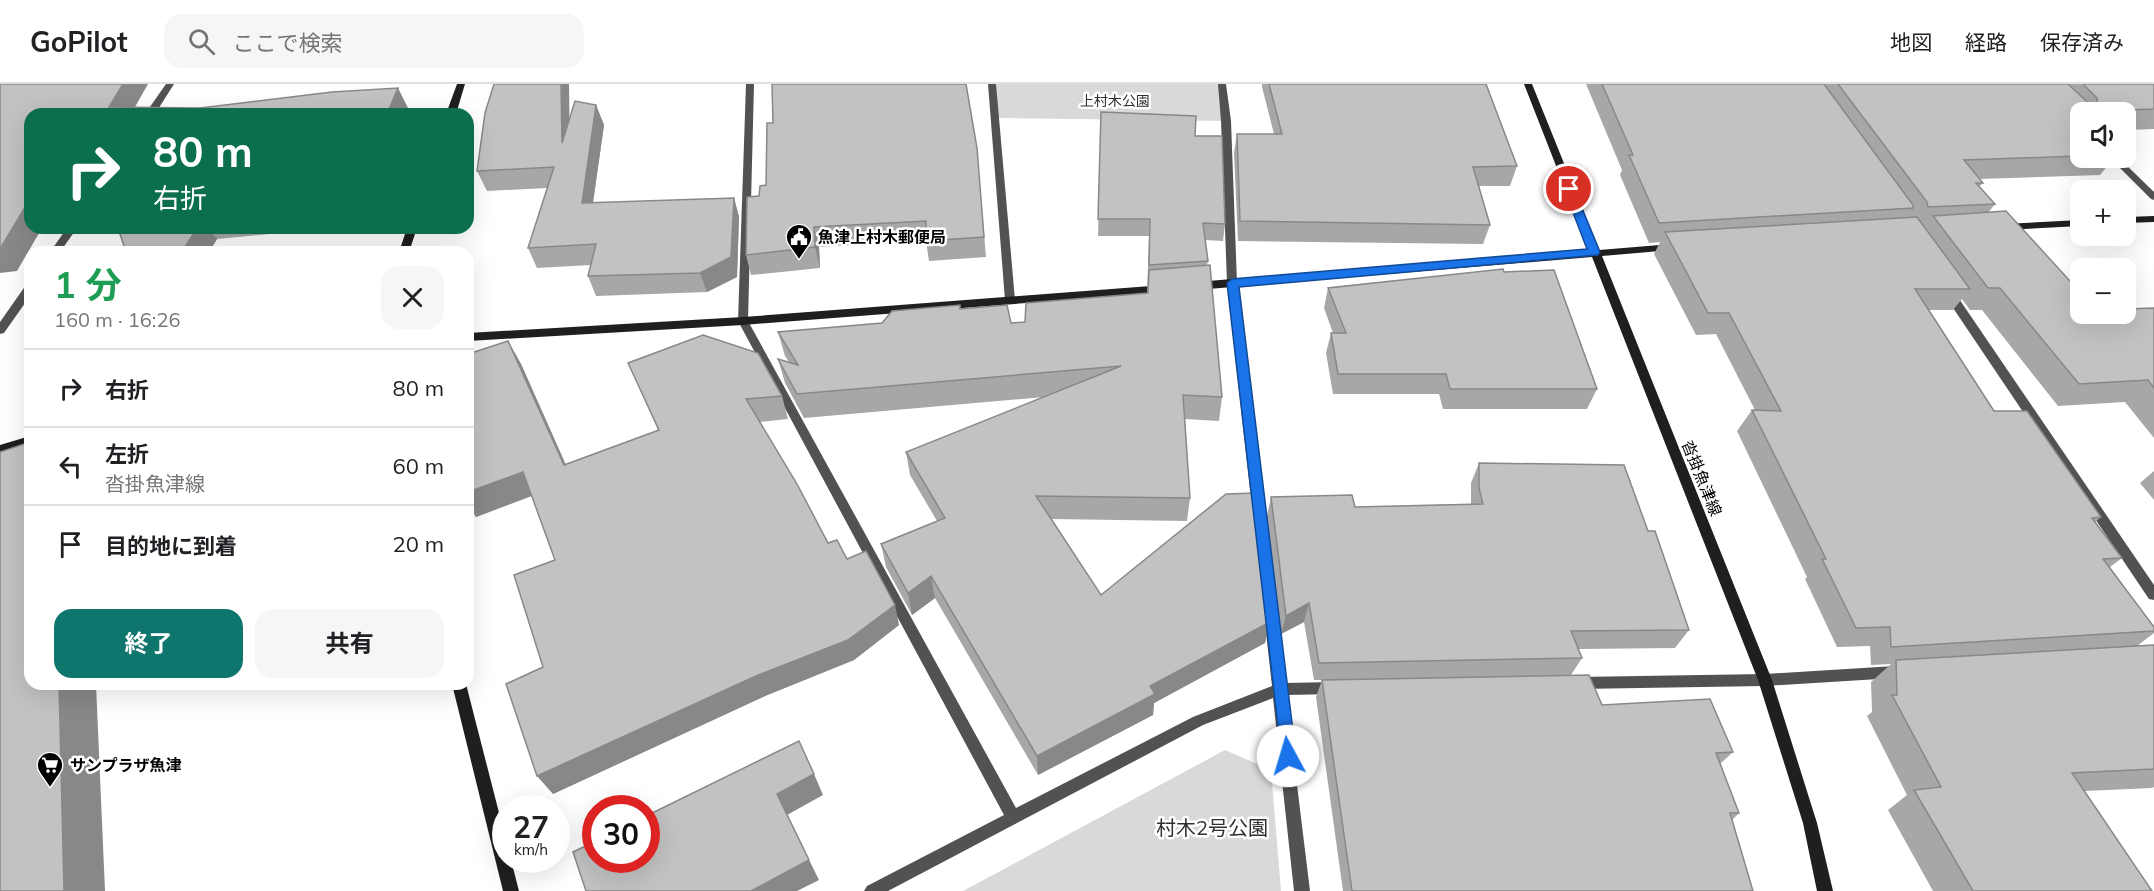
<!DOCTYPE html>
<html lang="ja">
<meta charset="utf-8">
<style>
body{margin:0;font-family:Mulish,"Noto Sans JP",sans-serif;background:#f6f6f6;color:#202124;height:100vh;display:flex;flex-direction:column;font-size:22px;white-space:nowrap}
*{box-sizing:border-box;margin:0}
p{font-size:20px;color:#757577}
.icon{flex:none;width:33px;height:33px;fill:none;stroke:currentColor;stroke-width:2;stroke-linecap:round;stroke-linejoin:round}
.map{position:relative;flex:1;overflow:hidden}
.sheet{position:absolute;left:24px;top:162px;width:450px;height:444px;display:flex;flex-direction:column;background:#fff;border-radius:18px;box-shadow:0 6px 24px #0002}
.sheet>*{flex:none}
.hud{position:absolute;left:24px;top:24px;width:450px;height:126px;border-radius:18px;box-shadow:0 6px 24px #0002;background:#0b6e4f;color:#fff;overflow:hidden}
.controls{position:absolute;left:2070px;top:18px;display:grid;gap:12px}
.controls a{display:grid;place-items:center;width:66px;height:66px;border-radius:12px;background:#fff;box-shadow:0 6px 24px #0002;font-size:30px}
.speed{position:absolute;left:492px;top:711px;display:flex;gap:12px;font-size:30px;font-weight:700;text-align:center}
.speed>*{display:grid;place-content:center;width:78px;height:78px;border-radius:50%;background:#fff;box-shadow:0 6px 24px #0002;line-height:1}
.speed small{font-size:15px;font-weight:400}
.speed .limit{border:9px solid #d22;background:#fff;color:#111}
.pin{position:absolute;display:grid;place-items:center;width:51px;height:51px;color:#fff;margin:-26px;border:3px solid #fff;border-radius:50%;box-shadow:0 2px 6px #0007}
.me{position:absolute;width:66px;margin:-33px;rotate:354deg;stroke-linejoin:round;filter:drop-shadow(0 0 4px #0008)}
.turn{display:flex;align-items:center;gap:21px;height:126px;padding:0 30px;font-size:27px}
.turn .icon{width:78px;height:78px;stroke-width:2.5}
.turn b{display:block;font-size:42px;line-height:51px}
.round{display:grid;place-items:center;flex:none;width:63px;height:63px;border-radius:18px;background:#f6f6f6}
.overview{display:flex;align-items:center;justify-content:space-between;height:102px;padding:0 30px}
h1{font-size:36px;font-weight:700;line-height:45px;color:#1e9e55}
.button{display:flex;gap:12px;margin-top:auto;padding:12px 30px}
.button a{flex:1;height:69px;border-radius:18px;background:#0f766e;color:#fff;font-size:24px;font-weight:700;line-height:69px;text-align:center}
.button a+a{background:#f6f6f6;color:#202124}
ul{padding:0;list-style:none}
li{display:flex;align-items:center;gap:18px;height:78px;padding:0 30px;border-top:2px solid #e0e0e0}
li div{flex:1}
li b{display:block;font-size:22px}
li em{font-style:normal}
header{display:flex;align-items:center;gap:36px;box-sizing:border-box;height:84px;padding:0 30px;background:#fff;border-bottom:2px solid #e0e0e0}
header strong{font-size:28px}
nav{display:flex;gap:33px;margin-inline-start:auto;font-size:21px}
.search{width:420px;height:54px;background:#f6f6f6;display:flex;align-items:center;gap:15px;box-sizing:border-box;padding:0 21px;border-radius:18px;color:#757577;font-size:22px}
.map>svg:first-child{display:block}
</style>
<header>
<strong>GoPilot</strong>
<div class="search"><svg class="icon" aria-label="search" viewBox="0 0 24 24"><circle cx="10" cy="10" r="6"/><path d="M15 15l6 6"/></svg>ここで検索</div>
<nav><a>地図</a><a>経路</a><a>保存済み</a></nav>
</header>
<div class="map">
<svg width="2154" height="807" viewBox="0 0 2154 807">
<rect width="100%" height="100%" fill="#fff"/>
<g fill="#d9d9d9">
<polygon points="992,0 1222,0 1226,37 995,34"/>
<polygon points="1225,666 1271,686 1281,807 963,807"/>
</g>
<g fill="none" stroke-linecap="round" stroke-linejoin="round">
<g fill="#525252" fill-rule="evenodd">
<polygon points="166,0 174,0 155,30 145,30"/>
<polygon points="746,0 754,0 748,237 1016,724 1193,633 1272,602 1227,199 1221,37 1218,0 1226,0 1231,37 1237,199 1285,599 1335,598 1340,600 1342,604 1340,608 1335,610 1286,611 1310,807 1294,807 1273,614 1203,641 888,807 864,807 867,802 1004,731 738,237"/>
<polygon points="988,0 996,0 1015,216 1010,220 1005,216"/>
<polygon points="2110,74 2119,74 2154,108 2154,116 2151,115"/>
<polygon points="67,144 77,144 60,168 50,168"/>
<polygon points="30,200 30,212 4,249 0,250 0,238 26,201"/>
<polygon points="1949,205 1953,206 2154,501 2154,516 2149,515 1945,212 1944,209 1945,206"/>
<polygon points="1895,582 1900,584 1902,588 1900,592 1895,594 1765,602 1577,605 1572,603 1570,599 1572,595 1577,593 1765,590"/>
</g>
<g fill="#1f1f1f" fill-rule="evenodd">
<polygon points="457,0 465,0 456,30 446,30"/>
<polygon points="1524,0 1532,0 1599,166 1672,160 1677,163 1672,166 1602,172 1772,596 1817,739 1833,807 1817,807 1803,739 1758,596 1592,173 1196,206 1191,202 1196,198 1589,166"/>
<polygon points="2154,132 2154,138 2126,139 2126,133"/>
<polygon points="2080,136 2080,142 2004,146 1999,143 2004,140"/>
<polygon points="407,144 417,144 409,168 399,168"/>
<polygon points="1164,201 1168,202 1169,205 1168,208 743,241 468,257 468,249 743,233"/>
<polygon points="30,352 30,360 0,369 0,361"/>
<polygon points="452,600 466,600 506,756 506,776 511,776 519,807 503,807"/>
</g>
</g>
<g fill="#a7a7a7">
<polygon points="1262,0 1486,0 1517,82 1510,102 1479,102 1490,141 1483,160 1238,157 1234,69 1237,50 1274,50 1262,3"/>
<polygon points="1586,0 2154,0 2154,45 2126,46 2126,28 2080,28 2080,74 2114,74 2100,91 1979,95 1983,99 1979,103 1995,120 1988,129 2080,230 2154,224 2154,354 2125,318 2058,322 1982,226 1970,226 1962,215 1953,226 1929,226 1994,327 2101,433 2095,438 2122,474 2110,483 2154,543 2154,549 2137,562 2154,561 2154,703 2152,704 2085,707 2152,807 1933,807 1888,726 1907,711 1867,632 1872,628 1871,598 1891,580 1871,581 1870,562 1837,563 1805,495 1807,493 1737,347 1752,326 1755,326 1716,250 1696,251 1654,170 1660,158 1649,159 1620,91 1622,86"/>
<polygon points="596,21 604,41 593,119 734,114 739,133 737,193 707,208 596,212 588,192 591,181 537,184 528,164 547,104 487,107 477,87"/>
<polygon points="1101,28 1195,52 1225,140 1223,157 1205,156 1208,177 1207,181 1222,313 1219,337 1185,335 1190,414 1187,437 1052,435 1101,511 1270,538 1265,559 1154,619 1153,631 1038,691 935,514 912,531 886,483 881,460 937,437 910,391 906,368 1044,313 804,334 785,299 778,275 789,278 785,272 778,248 882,239 960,225 1011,239 1025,238 1147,209 1149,152 1098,152"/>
<polygon points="977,64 986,173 929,177 926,157 819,163 820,184 751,191 746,171 759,112 766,101"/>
<polygon points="118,144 332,144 217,155 209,168 126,168"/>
<polygon points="1504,188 1597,305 1587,325 1443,325 1439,310 1333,310 1326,269 1331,249 1333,249 1324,224 1328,204"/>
<polygon points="508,257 521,280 566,381 658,346 628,279 782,312 788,335 760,338 828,459 847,475 899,541 854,576 765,612 553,710 543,583 555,476 532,412 476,433"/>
<polygon points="1479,379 1648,447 1689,546 1675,564 1579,565 1582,574 1571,591 1602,621 1733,668 1720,680 1739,729 1732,736 1753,807 1343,807 1316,613 1322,596 1314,596 1304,538 1281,550 1267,432 1271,413 1355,423 1471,420 1471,399"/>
<polygon points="2154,387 2154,416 2140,399"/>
</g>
<g fill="#888">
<polygon points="123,0 148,0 131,30 109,23"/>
<polygon points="561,0 569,0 570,79 562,59"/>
<polygon points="398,4 408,24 405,30 387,30"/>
<polygon points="596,21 604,41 590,139 582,119"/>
<polygon points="734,114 739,133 737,193 707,208 700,189"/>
<polygon points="30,115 30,144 42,144 17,187 0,189 0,165"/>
<polygon points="814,143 819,163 820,184 815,163"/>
<polygon points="197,144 208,144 217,155 209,168 182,168"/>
<polygon points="508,257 521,280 576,404 564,381"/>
<polygon points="523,388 536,410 476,433 468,421 468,408"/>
<polygon points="931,492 935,514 912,531 908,509"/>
<polygon points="1309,519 1304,538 1281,550 1286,532"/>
<polygon points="895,521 899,541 854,576 765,612 553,710 537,692"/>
<polygon points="1270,538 1265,559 1154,619 1153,631 1038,691 1037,672 1150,602"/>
<polygon points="59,600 96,600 105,807 64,807"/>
<polygon points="814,690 823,711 787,731 819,796 797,807 751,807 777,710"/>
</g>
<g fill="#c2c2c2" stroke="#888" stroke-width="1.5">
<polygon points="0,0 123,0 109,23 200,24 332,8 398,4 387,30 30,30 30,115 0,165"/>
<polygon points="494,0 561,0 562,59 575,17 596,21 582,119 734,114 731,173 700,189 588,192 596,160 528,164 554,83 477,87 485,29"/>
<polygon points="772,0 966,0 977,64 984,153 926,157 926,137 814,143 815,163 746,171 747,113 759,112 760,102 766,101 767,39 773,39"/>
<polygon points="1269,0 1486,0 1517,82 1473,83 1490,141 1240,137 1237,50 1282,50"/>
<polygon points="1602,0 1824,0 1913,121 1913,124 1659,139 1629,71 1633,71"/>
<polygon points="1838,0 2068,0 2095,25 2098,23 2097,14 2083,0 2154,0 2154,25 2071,28 2080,37 2080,72 1964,76 1983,99 1976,99 1995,120 1928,123 1927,118"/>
<polygon points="1101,28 1196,32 1195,52 1222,52 1225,140 1203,139 1208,177 1149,181 1150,135 1098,135"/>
<polygon points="2006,127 2080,208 2080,230 2126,230 2126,225 2154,224 2154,304 2148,296 2079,300 2000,204 1988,204 1933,132"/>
<polygon points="1917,133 1970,205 1915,205 1994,327 2027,327 2101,433 2092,434 2122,474 2103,475 2154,543 2154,547 1891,563 1890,543 1856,544 1822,475 1826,475 1752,326 1781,327 1729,229 1708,229 1665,148"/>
<polygon points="118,144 197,144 182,168 126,168"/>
<polygon points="1210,181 1222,313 1183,311 1190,414 1036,412 1101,511 1226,410 1255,409 1270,538 1150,602 1155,610 1037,672 931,492 908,509 881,460 945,434 906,368 1121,282 797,310 778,275 798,281 778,248 882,239 892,227 960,221 960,225 1007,221 1011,239 1025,238 1026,219 1148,209 1149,186"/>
<polygon points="1503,185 1504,188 1554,186 1597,305 1450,305 1446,290 1338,290 1331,249 1346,249 1328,204"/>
<polygon points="703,251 758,269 782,312 746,315 797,400 828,459 837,456 847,475 866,467 895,521 848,556 756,592 537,692 506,600 543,583 514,491 555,476 523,388 468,408 468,270 508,257 564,381 659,346 628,279"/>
<polygon points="30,358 30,600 59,600 64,807 0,807 0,368"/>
<polygon points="1479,379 1624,381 1648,447 1655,447 1689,546 1571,547 1582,574 1319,579 1309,519 1286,532 1271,413 1352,411 1355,423 1483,420 1479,404"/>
<polygon points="2154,561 2154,685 2072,689 2152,807 1973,807 1914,706 1941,703 1892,611 1897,611 1896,576"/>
<polygon points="1589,591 1602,621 1710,615 1733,668 1716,669 1739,729 1730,729 1753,807 1352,807 1322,596"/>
<polygon points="799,657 814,690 777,710 809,776 751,807 586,807 573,768 596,757 596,776 646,776 646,732"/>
</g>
<polygon fill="#1a73e8" stroke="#114b97" stroke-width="1.5" points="1565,103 1574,105 1600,168 1598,171 1239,203 1296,672 1293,677 1288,679 1282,677 1227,199 1232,195 1587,165 1564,105"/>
<defs>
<g id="civic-pin" transform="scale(1.35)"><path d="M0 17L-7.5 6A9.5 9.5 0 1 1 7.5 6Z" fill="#000" stroke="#fff"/><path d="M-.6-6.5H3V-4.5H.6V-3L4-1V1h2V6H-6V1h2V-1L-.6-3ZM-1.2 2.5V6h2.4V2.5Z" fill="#fff"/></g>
<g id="supermarket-pin" transform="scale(1.35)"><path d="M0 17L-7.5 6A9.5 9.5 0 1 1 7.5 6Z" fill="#000" stroke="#fff"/><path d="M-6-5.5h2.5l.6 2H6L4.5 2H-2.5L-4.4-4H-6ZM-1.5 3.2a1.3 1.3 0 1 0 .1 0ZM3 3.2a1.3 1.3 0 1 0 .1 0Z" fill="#fff"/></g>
</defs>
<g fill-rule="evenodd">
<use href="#civic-pin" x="799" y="153"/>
<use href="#supermarket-pin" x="50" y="681"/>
</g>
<g text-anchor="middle" stroke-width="5" stroke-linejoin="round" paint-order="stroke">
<g font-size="14" fill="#303030" stroke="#fff">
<text x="1115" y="22">上村木公園</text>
</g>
<g font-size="16" font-weight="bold" fill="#000" stroke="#fff" text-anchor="start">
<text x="818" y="159">魚津上村木郵便局</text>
<text x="70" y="687">サンプラザ魚津</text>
</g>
<g font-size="16" fill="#000" stroke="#fff">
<text transform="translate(1702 394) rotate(68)" y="6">沓掛魚津線</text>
</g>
<g font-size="20" fill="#303030" stroke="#fff">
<text x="1212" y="751">村木2号公園</text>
</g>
</g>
</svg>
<div class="controls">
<a><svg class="icon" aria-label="sound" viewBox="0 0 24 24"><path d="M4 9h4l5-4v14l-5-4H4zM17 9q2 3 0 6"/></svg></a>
<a>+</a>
<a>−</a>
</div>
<div class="speed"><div>27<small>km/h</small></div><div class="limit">30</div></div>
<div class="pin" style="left:1569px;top:105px;background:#d93025"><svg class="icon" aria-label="arrive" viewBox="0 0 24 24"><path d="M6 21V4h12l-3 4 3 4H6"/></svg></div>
<svg class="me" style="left:1288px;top:672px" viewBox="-20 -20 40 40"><circle r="19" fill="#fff"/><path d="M0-13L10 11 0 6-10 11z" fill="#1a73e8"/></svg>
<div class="hud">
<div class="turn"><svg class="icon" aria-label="right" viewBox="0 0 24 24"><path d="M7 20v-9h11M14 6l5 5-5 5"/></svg><div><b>80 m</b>右折</div></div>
</div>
<section class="sheet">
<div class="overview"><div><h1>1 分</h1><p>160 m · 16:26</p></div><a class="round"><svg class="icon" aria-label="close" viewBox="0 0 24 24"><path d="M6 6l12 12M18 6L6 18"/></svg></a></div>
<ul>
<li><svg class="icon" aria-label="right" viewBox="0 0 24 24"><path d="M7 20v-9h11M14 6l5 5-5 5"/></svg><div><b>右折</b></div><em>80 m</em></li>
<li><svg class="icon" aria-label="left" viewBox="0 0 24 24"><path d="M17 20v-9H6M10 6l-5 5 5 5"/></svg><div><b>左折</b><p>沓掛魚津線</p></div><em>60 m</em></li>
<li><svg class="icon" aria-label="arrive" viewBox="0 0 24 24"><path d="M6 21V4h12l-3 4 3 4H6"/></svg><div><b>目的地に到着</b></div><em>20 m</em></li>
</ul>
<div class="button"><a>終了</a><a>共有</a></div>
</section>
</div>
